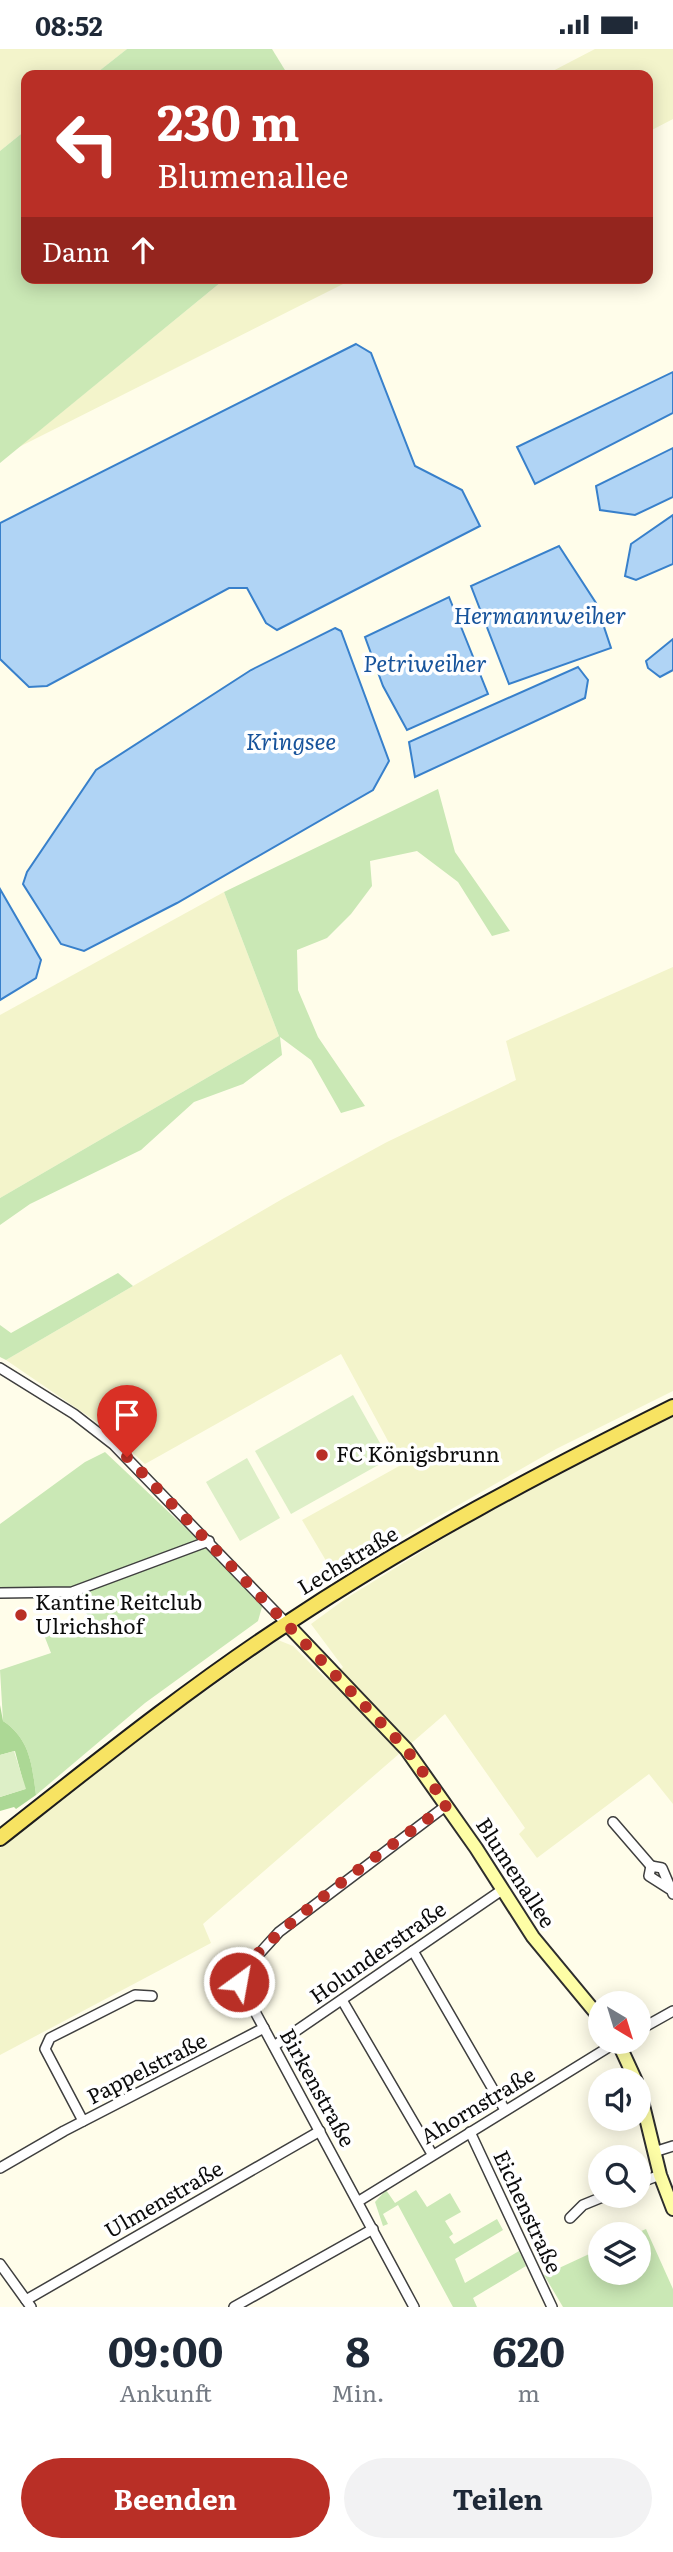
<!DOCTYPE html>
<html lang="de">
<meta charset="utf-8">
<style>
body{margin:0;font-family:Literata,serif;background:#f2f2f3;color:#1f2937;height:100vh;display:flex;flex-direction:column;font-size:26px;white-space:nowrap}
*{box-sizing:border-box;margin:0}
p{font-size:23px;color:#747a83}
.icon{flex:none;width:38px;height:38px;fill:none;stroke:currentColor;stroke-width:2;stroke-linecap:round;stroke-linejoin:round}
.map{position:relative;height:2258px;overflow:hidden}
.panel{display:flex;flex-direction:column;background:#fff;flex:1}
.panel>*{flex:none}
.top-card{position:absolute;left:21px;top:21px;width:632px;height:214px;border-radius:14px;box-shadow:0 4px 18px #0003;background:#b92f26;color:#fff;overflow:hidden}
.needle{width:46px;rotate:142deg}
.fabs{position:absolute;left:588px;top:1942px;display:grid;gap:14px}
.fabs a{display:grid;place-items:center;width:63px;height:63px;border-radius:50%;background:#fff;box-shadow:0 4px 18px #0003;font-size:35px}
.pin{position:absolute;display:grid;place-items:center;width:60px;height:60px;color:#fff;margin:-72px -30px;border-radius:50% 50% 50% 0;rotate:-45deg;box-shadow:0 0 7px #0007}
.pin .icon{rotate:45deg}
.me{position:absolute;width:77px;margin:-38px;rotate:32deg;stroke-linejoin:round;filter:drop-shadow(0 0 5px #0008)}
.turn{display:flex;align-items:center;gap:24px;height:147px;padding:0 21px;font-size:32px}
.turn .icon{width:91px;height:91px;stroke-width:2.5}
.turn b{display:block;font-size:49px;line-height:60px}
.then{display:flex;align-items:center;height:66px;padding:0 21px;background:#0003;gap:14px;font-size:26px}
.eta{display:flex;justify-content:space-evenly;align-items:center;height:119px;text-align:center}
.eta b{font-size:42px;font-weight:700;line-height:49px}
.cta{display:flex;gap:14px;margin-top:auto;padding:14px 21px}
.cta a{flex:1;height:80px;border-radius:42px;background:#b92f26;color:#fff;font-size:28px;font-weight:700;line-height:80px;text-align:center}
.cta a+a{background:#f2f2f3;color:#1f2937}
.status{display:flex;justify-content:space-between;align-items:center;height:49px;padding:0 35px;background:#fff;direction:ltr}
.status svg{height:19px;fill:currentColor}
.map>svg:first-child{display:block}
</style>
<div class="status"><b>08:52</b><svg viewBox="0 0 49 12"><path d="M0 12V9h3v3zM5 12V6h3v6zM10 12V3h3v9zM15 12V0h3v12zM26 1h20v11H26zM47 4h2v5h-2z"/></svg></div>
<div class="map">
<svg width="673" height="2258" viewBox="0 0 673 2258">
<rect width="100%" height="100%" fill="#fffdea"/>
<g fill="#f3f4cb">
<polygon points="0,0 127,0 94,26 26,26 26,81 0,102"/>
<polygon points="595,0 673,0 673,70 648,83 648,26 545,26"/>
<polygon points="226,229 355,229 19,398"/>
<polygon points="224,843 279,987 0,1149 0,966"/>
<polygon points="673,918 673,1342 556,1400 335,1527 302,1471 401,1416 341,1305 145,1415 104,1378 6,1311 284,1149 387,1093 516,1031 506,992"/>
<polygon points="673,1366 673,1755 649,1725 537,1809 519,1785 525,1779 445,1665 203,1875 211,1894 0,2006 0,1799 159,1675 278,1591 293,1597 327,1631 343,1618 311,1575 345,1550 470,1473"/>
</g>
<g fill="#cae8b5">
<polygon points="127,0 272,0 288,26 94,26"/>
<polygon points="26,81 26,229 226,229 0,414 0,102"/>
<polygon points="438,740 455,803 510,882 492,887 458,833 417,802 370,812 372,837 351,865 327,889 297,901 298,941 318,988 365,1057 341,1064 311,1011 280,988 282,1006 243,1035 194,1053 141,1101 30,1155 0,1176 0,1149 279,987 224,843"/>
<polygon points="118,1224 133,1237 6,1311 0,1308 0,1276 11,1284"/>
<path d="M105,1403l107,101 50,54 -4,14 -113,82 -109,92c-4,-31 -6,-56 -33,-74l-3,-51 51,-17 -7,-18 48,-13 -22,-34 -70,-1v-63l85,-62z"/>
<polygon points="386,2141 395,2154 416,2141 427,2158 450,2144 461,2163 445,2172 453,2185 449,2188 454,2195 497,2170 503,2181 455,2210 465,2234 519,2202 526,2217 473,2249 477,2258 453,2258 398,2156 383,2165 388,2175 383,2177 375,2153"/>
<polygon points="646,2180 673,2240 673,2258 563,2258 544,2226 600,2200 600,2224 639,2224 639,2186 632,2186"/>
</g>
<path fill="#acd895" d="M0,1656l3,16c27,18 29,43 33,74l-20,14 -2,-2 -14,4v-14l25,-8 -10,-38 -15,4z"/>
<g fill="#ddefc7">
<polygon points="353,1346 389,1410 291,1465 255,1402"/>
<polygon points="247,1409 280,1469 240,1492 206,1433"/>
<polygon points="14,1702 26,1740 0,1748 0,1706"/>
</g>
<g fill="#b0d4f5" stroke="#3880cb" stroke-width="2">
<polygon points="356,295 371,304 415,417 462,441 480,477 277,581 266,574 247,539 229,539 47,637 29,638 0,610 0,474"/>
<polygon points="673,323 673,364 535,435 517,398"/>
<polygon points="673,399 673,448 635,466 600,461 596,437"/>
<polygon points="673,466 673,515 636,531 625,527 631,495"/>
<polygon points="559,497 596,554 611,599 509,635 471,537"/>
<polygon points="449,548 488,645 407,681 383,637 365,588"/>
<polygon points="335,579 341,582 389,712 373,741 177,854 84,902 61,895 23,835 27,823 96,721 251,621"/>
<polygon points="673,590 673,621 660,628 648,619 646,612"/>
<polygon points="578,618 588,631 585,649 415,728 409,693"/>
<polygon points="0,840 41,911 36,929 0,951"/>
</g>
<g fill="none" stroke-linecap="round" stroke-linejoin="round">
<g stroke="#3f3f3f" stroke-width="12">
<g id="street">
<polyline points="0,1319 74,1365 114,1396 286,1574"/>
<polyline points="0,1544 72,1543 209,1492"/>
<polyline points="613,1773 651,1817"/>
<polyline points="671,1841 649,1827 651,1817 662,1819 673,1845"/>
<polyline points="413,1902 505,2061"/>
<polyline points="342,1951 432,2105"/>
<polyline points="639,1981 673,1962"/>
<polyline points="274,1997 502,1841"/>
<polyline points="83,2072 45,2000 50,1989 135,1946 152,1947"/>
<polyline points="470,2083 552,2258"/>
<polyline points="654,2103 673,2097"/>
<polyline points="0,2119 64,2082 264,1979"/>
<polyline points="639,2134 660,2126"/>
<polyline points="359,2152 617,1993"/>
<polyline points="570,2169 583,2156 605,2147"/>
<polyline points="0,2215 31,2258"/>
<polyline points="26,2251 320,2082"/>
<polyline points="234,2258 373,2180"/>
<polyline points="414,2258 239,1933 240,1926 279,1883 447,1756"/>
</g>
</g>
<g stroke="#2e2e2e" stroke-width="16">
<g id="secondary">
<polyline points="286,1574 406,1700 476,1799 533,1888 600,1969"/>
<polyline points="618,1993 636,2032"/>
<polyline points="639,2040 660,2126 673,2160"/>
</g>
</g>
<g stroke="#1d1d1d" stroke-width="18">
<path id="primary" d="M0,1789c94,-74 188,-150 289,-216 122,-81 253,-150 384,-215"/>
</g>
<use href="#street" stroke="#fff" stroke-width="9"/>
<use href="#secondary" stroke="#fefea6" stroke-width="12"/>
<use href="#primary" stroke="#f7e362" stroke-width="14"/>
</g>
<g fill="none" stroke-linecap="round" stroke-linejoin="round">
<path stroke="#b92f26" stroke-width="12" stroke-dasharray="0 21.6" d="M127,1408l279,292 41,56c-35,26 -206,144 -208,177"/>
</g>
<g fill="#b92f26" stroke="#fff" stroke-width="2.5">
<circle cx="322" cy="1406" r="7"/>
<circle cx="21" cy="1566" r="7"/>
</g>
<g text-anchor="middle" stroke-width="7" stroke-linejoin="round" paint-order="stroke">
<g font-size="21" fill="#0c0c0c" stroke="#fff" text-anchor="start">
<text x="336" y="1413">FC Königsbrunn</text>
<text x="35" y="1561">Kantine Reitclub<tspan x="35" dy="24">Ulrichshof</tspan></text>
</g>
<g font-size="21" fill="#0c0c0c" stroke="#fff">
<text transform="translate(348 1512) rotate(-31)" y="7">Lechstraße</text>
<text transform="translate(515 1824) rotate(57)" y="7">Blumenallee</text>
<text transform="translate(378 1904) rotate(-35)" y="7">Holunderstraße</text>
<text transform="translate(147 2020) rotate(-27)" y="7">Pappelstraße</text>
<text transform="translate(317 2039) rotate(61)" y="7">Birkenstraße</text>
<text transform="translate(478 2057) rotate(-31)" y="7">Ahornstraße</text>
<text transform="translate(164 2151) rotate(-30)" y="7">Ulmenstraße</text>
<text transform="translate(527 2163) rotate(65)" y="7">Eichenstraße</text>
</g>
<g font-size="23" font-style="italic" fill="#17539b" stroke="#fff">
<text x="540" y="575">Hermannweiher</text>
<text x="425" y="623">Petriweiher</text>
<text x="291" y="701">Kringsee</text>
</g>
</g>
</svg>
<div class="fabs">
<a><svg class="needle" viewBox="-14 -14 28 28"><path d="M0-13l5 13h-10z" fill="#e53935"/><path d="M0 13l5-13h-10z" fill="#747a83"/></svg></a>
<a><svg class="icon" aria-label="sound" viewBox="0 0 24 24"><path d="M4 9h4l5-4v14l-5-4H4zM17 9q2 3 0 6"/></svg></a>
<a><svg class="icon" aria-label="search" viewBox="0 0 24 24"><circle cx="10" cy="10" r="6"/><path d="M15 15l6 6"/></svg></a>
<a><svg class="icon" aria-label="layers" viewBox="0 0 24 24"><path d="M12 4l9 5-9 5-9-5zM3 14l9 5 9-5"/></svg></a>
</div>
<div class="pin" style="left:127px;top:1408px;background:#d93025"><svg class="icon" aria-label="arrive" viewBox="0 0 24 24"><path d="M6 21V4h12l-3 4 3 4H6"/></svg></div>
<svg class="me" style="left:239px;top:1933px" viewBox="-20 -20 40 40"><circle r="17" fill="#b92f26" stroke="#fff" stroke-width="3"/><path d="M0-11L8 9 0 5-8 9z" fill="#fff"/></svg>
<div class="top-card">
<div class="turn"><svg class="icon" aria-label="left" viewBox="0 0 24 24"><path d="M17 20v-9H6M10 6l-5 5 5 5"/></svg><div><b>230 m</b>Blumenallee</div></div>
<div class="then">Dann<svg class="icon" aria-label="ahead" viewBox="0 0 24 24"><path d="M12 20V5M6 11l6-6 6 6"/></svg></div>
</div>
</div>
<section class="panel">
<div class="eta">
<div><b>09:00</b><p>Ankunft</p></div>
<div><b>8</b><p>Min.</p></div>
<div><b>620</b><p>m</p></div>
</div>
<div class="cta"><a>Beenden</a><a>Teilen</a></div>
</section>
